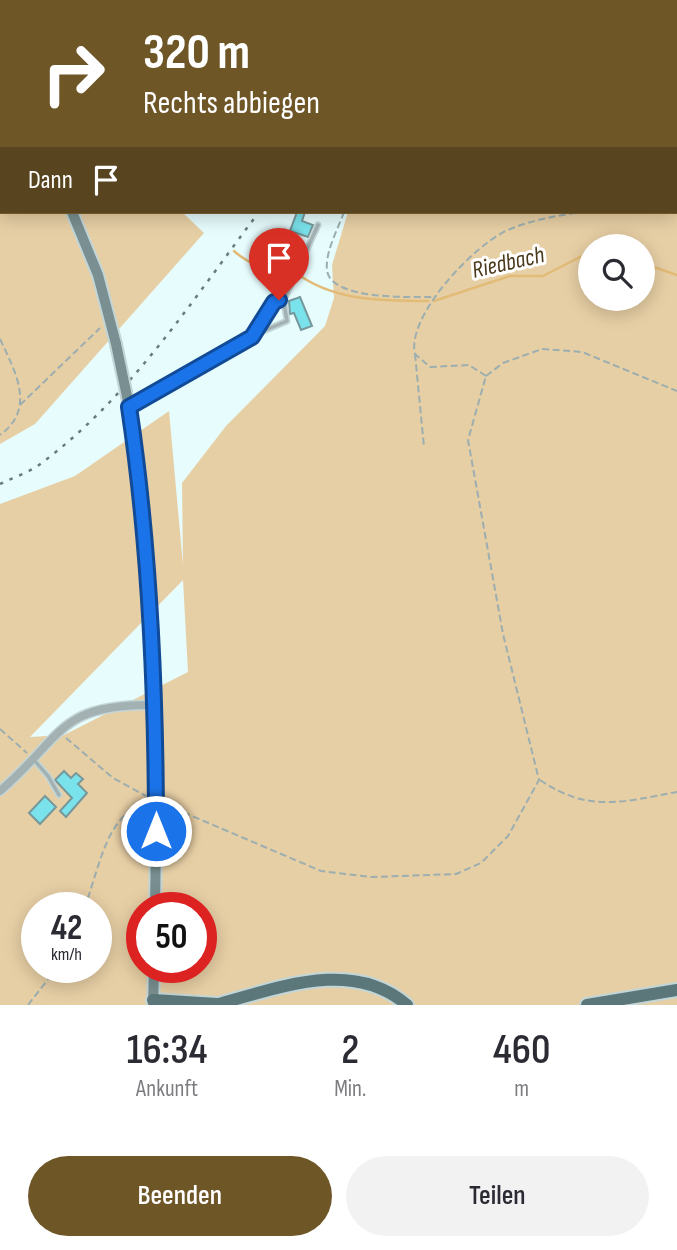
<!DOCTYPE html>
<html lang="de">
<style>
body{margin:0;font-family:"Sofia Sans Condensed",sans-serif;background:#f2f2f3;color:#2b2b33;height:100vh;display:flex;flex-direction:column;font-size:26px;white-space:nowrap}
*{box-sizing:border-box;margin:0}
p{font-size:23px;color:#7c7c81}
.icon{flex:none;width:38px;height:38px;fill:none;stroke:currentColor;stroke-width:2;stroke-linecap:round;stroke-linejoin:round}
.map{position:relative;height:1005px;overflow:hidden}
.sheet{display:flex;flex-direction:column;background:#fff;flex:1}
.sheet>*{flex:none}
.hud{position:absolute;left:0px;top:0px;width:677px;height:214px;box-shadow:0 4px 18px #0003;background:#6f5627;color:#fff;overflow:hidden}
.buttons{position:absolute;left:578px;top:234px;display:grid;gap:14px}
.buttons a{display:grid;place-items:center;width:77px;height:77px;border-radius:50%;background:#fff;box-shadow:0 4px 18px #0003;font-size:35px}
.speed{position:absolute;left:21px;top:892px;display:flex;gap:14px;font-size:35px;font-weight:700;text-align:center}
.speed>*{display:grid;place-content:center;width:91px;height:91px;border-radius:50%;background:#fff;box-shadow:0 4px 18px #0003;line-height:1}
.speed small{font-size:18px;font-weight:400}
.speed .limit{border:10px solid #d22;background:#fff;color:#111}
.pin{position:absolute;display:grid;place-items:center;width:60px;height:60px;color:#fff;margin:-72px -30px;border-radius:50% 50% 50% 0;rotate:-45deg;box-shadow:0 0 7px #0007}
.pin .icon{rotate:45deg}
.me{position:absolute;width:77px;margin:-38px;rotate:0deg;stroke-linejoin:round;filter:drop-shadow(0 0 5px #0008)}
.turn{display:flex;align-items:center;gap:24px;height:147px;padding:0 28px;font-size:32px}
.turn .icon{width:91px;height:91px;stroke-width:2.5}
.turn b{display:block;font-size:49px;line-height:60px}
.then{display:flex;align-items:center;height:66px;padding:0 28px;background:#0003;gap:14px;font-size:26px}
.eta{display:flex;justify-content:space-evenly;align-items:center;height:119px;text-align:center}
.eta b{font-size:42px;font-weight:600;line-height:49px}
.cta{display:flex;gap:14px;margin-top:auto;padding:14px 28px}
.cta a{flex:1;height:80px;border-radius:42px;background:#6f5627;color:#fff;font-size:28px;font-weight:600;line-height:80px;text-align:center}
.cta a+a{background:#f2f2f3;color:#2b2b33}
.map>svg:first-child{display:block}
</style>
<div class="map">
<svg width="677" height="1005" viewBox="0 0 677 1005">
<rect width="100%" height="100%" fill="#e7fcfd"/>
<g fill="#e7cfa5" fill-rule="evenodd">
<polygon points="0,0 138,0 2,2 2,212 182,212 204,233 35,424 0,444"/>
<path d="M454,0h223v1005h-677v-501l75,-28 94,-65 14,154 -1,-82 44,-57 99,-100 9,-28 -2,-33 16,-53h328v-210zM590,247h52v52h-52zM183,580l5,92 -124,63 -34,2zM37,908h59v60h-59zM142,908h59v60h-59z"/>
</g>
<g fill="none" stroke-linecap="round" stroke-linejoin="round">
<g stroke="#e2bb76" stroke-width="2.5">
<path d="M234,251c19,17 32,17 57,15"/>
<polyline points="642,263 677,275"/>
<path d="M302,277c36,24 83,24 126,24"/>
<polyline points="434,301 510,276 543,276 582,256"/>
</g>
</g>
<g fill="#7ae2eb" stroke="#77989b" stroke-width="2">
<polygon points="297,212 305,212 302,221 313,225 308,237 290,231"/>
<polygon points="300,297 312,326 301,330 294,313 290,314 289,301"/>
<polygon points="64,771 71,778 76,773 83,779 78,784 87,793 66,817 60,811 72,798 55,780"/>
<polygon points="45,796 56,807 40,824 29,813"/>
</g>
<g fill="none" stroke-linecap="round" stroke-linejoin="round">
<g stroke="#c3d6d7" stroke-width="7">
<g id="service">
<polyline points="283,302 318,225"/>
<polyline points="131,405 261,332 287,321 284,303 274,302 252,337"/>
<polyline points="34,760 48,776 59,795"/>
</g>
</g>
<g stroke="#c3d6d7" stroke-width="11">
<g id="minor">
<polyline points="343,0 345,2"/>
<polyline points="400,2 401,0"/>
<path d="M0,791c64,-55 58,-88 156,-86"/>
</g>
</g>
<g stroke="#c3d6d7" stroke-width="14">
<g id="secondary">
<polyline points="0,74 2,78"/>
<polyline points="72,212 98,275 116,344"/>
<path d="M129,406c26,167 29,334 26,502"/>
<polyline points="153,1005 154,968"/>
</g>
</g>
<g stroke="#c3d6d7" stroke-width="16">
<g id="primary">
<polyline points="153,1000 217,1004"/>
<path d="M215,1005c61,-16 137,-48 192,0"/>
<polyline points="587,1005 677,990"/>
</g>
</g>
<g stroke="#9caeaf" stroke-width="2" stroke-dasharray="7 3.5" stroke-linecap="butt">
<polyline points="440,2 441,0"/>
<polyline points="451,2 451,0"/>
<polyline points="676,209 677,210"/>
<path d="M344,212c-6,17 -19,40 -17,58 3,30 83,27 105,27"/>
<path d="M0,339c16,34 36,70 0,96"/>
<polyline points="415,354 424,447"/>
<path d="M486,376l-17,-11 -39,2 -15,-13c-9,-38 60,-110 93,-124 23,-10 48,-14 73,-18"/>
<polyline points="486,376 503,363 542,349 582,352 677,391"/>
<polyline points="20,405 100,328"/>
<polyline points="0,729 27,753"/>
<polyline points="66,738 113,778 146,796"/>
<path d="M540,780c49,33 82,22 137,12"/>
<polyline points="164,804 321,871 371,877 456,874 481,863 508,836 539,780 503,634 468,440 486,376"/>
<path d="M84,908c14,-32 21,-95 61,-104"/>
<polyline points="28,1005 57,968"/>
</g>
<use href="#service" stroke="#a3b1b2" stroke-width="3.5"/>
<use href="#minor" stroke="#a3b1b2" stroke-width="8"/>
<use href="#secondary" stroke="#7a8f91" stroke-width="10"/>
<use href="#primary" stroke="#5c7779" stroke-width="12"/>
<g stroke="#6b7b7c" stroke-width="2.5" stroke-dasharray="3.5 7" stroke-linecap="butt">
<polyline points="419,2 421,0"/>
<path d="M0,484c14,-7 31,-12 43,-22 89,-67 150,-163 216,-250"/>
</g>
<g stroke="#c3d6d7" stroke-width="14" stroke-linecap="butt">
<polyline id="secondary-bridge" points="116,344 129,406"/>
</g>
<use href="#secondary-bridge" stroke="#7a8f91" stroke-width="10"/>
</g>
<g fill="none" stroke-linecap="round" stroke-linejoin="round">
<g stroke="#114b97" stroke-width="18">
<path id="route" d="M156,831c0,-142 -6,-284 -27,-424l123,-70 22,-35 5,-2"/>
</g>
<use href="#route" stroke="#1a73e8" stroke-width="12"/>
</g>
<g text-anchor="middle" stroke-width="6" stroke-linejoin="round" paint-order="stroke">
<g font-size="24" font-style="italic" fill="#4a391b" stroke="#fff">
<text transform="translate(508 262) rotate(-13)" y="8">Riedbach</text>
</g>
</g>
</svg>
<div class="buttons">
<a><svg class="icon" aria-label="search" viewBox="0 0 24 24"><circle cx="10" cy="10" r="6"/><path d="M15 15l6 6"/></svg></a>
</div>
<div class="speed"><div>42<small>km/h</small></div><div class="limit">50</div></div>
<div class="pin" style="left:279px;top:300px;background:#d93025"><svg class="icon" aria-label="arrive" viewBox="0 0 24 24"><path d="M6 21V4h12l-3 4 3 4H6"/></svg></div>
<svg class="me" style="left:156px;top:831px" viewBox="-20 -20 40 40"><circle r="17" fill="#1a73e8" stroke="#fff" stroke-width="3"/><path d="M0-11L8 9 0 5-8 9z" fill="#fff"/></svg>
<div class="hud">
<div class="turn"><svg class="icon" aria-label="right" viewBox="0 0 24 24"><path d="M7 20v-9h11M14 6l5 5-5 5"/></svg><div><b>320 m</b>Rechts abbiegen</div></div>
<div class="then">Dann<svg class="icon" aria-label="arrive" viewBox="0 0 24 24"><path d="M6 21V4h12l-3 4 3 4H6"/></svg></div>
</div>
</div>
<section class="sheet">
<div class="eta">
<div><b>16:34</b><p>Ankunft</p></div>
<div><b>2</b><p>Min.</p></div>
<div><b>460</b><p>m</p></div>
</div>
<div class="cta"><a>Beenden</a><a>Teilen</a></div>
</section>
